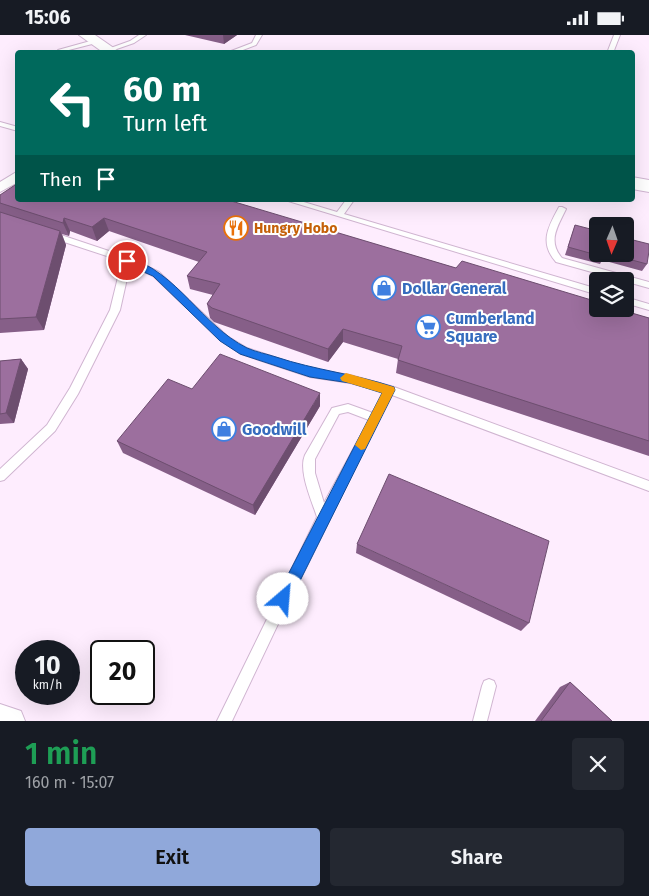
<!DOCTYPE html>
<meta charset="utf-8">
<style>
body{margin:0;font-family:"Fira Sans",sans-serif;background:#242831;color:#f1f3f6;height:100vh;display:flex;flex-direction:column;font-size:19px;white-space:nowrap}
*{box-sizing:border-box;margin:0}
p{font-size:16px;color:#9ea1a6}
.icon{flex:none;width:28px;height:28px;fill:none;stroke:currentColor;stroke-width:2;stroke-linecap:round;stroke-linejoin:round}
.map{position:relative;height:686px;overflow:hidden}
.sheet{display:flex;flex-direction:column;background:#171b24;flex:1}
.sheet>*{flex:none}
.top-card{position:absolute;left:15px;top:15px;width:620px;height:152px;border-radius:5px;box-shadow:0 5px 20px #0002;background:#00695c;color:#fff;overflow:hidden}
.needle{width:32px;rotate:182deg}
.buttons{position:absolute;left:589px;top:182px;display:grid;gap:10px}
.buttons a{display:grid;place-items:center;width:45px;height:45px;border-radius:5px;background:#171b24;box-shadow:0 5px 20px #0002;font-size:25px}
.speed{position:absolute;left:15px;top:605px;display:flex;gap:10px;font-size:25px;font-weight:700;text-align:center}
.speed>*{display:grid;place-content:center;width:65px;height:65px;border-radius:50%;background:#171b24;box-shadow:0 5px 20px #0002;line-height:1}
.speed small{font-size:12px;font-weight:400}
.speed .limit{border:2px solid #111;border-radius:8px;background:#fff;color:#111}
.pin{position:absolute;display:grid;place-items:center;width:42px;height:42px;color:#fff;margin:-21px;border:2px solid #fff;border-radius:50%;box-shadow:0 1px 5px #0007}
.me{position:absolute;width:55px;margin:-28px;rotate:27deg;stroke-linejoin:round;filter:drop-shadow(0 0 4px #0008)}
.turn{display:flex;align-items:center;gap:18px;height:105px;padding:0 25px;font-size:22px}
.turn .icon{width:65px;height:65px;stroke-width:2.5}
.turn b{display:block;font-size:35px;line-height:42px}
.then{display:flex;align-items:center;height:48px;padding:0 25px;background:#0003;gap:10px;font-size:19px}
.round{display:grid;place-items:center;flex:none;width:52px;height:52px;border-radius:5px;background:#242831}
.headline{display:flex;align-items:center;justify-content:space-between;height:85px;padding:0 25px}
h1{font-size:30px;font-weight:600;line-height:38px;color:#1e9e55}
.cta{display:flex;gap:10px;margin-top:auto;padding:10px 25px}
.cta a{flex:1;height:58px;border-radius:5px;background:#90a8da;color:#111;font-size:20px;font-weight:600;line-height:58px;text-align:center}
.cta a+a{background:#242831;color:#f1f3f6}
.status{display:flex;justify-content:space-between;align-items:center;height:35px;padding:0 25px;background:#171b24;direction:ltr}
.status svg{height:14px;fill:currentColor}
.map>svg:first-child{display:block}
</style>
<div class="status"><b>15:06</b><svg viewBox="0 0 49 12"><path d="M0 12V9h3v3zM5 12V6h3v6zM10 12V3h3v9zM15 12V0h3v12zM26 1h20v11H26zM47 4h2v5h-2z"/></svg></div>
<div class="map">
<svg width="649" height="686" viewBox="0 0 649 686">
<rect width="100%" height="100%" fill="#feedfe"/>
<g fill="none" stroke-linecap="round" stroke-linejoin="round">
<g stroke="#d0b5d1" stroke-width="2">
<g id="service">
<polygon points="139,0 146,0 134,8 108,17 105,15 130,6"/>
<polygon points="256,0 262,0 256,10 235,18 226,18 252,8"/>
<polygon points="614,0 620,0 613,18 607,18"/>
<polygon points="94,5 96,6 96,8 61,17 58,15"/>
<polygon points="0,87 18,92 18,96 0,91"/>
<polygon points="285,165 297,165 337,177 346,165 354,165 344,179 598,254 598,260"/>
<path d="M559,172h3l4,2c-8,17 -19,32 -4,49l87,24v6l-93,-26c-17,-19 -8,-35 3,-55z"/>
<path d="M52,197l78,26 29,14 68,64 20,12 63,21 40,6 44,12 255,94v10l-257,-96 -67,130 -93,196h-15l100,-204c-5,-16 -19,-46 -12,-62l27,-47 16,-4 25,9 11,-21 -34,-9 -40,-6 -69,-23 -20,-14 -68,-64 -23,-11 -10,45 -42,84 -23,37 -51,49 -4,1v-12l47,-44 23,-37 40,-78 12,-49 -73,-24 -1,-2zM348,377l21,8 -45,83 -9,-30v-14l24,-45z"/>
<polygon points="625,262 649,269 649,275 625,268"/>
<polygon points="489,644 494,646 496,651 487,686 473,686 482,651 484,646"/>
</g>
</g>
<g stroke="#d0b5d1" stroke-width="2">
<g id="minor">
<polygon points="18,136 18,147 0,157 0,147"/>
<polygon points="0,669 21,676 25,686 0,686"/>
</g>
</g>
<g stroke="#d0b5d1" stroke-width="2">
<g id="secondary">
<polygon points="79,0 95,0 121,18 104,18"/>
<polygon points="632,142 649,145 649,157 632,154"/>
</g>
</g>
<use href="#service" fill="#fff" fill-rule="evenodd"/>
<use href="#minor" fill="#fff" fill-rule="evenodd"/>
<use href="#secondary" fill="#fff" fill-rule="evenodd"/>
</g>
<g fill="#865f88">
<polygon points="185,0 237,0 224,9"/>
<polygon points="0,160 303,188 456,233 649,283 649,421 396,338 398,324 343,307 328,327 214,287 210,283 207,269 213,260 190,254 187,241 199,227 109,196 97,206 70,196 69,201 62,199 66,210 44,295 0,298"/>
<polygon points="575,190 598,219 625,219 647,229 642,236 602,225 600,229 565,220"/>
<polygon points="21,324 28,334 14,388 0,389 0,326"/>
<polygon points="192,354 320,371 255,480 123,418 117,406"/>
<polygon points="357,509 529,588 521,596 356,518"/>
<polygon points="570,647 612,686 535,686 560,652"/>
</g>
<g fill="#6d4e6f">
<polygon points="223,0 237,0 224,9"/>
<polygon points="64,183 70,196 69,201 63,188"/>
<polygon points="104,183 109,196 97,206 92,192"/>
<polygon points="60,196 66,210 44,295 36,282"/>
<polygon points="343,294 343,307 328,327 328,314"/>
<polygon points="21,324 28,334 14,388 6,378"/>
<polygon points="320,358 320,371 255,480 253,470"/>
</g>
<g fill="#9c6f9e" stroke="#6d4e6f">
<polygon points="18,148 18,165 228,165 456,233 462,226 598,267 598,274 618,274 649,283 649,406 398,325 402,311 343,294 328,314 212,273 207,269 220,249 187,241 207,217 104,183 92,192 64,183 63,188 0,168 0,160"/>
<polygon points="0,177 60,196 36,282 0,284"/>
<polygon points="575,190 598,196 598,219 605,219 604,222 568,212"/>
<polygon points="625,203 649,209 649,216 647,229 609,219 625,219"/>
<polygon points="220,319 320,358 253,470 117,406 168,344 192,354"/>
<polygon points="21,324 6,378 0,379 0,326"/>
<polygon points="389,439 549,506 529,588 357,509"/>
<polygon points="570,647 612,686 541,686"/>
</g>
<path fill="#1a73e8" stroke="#114b97" d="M127,222c51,15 74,68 120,91 9,4 20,6 29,9 39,13 79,17 118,30l1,3 -107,215 -5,2 -5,-2 -2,-6 2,-5 104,-201 -32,-10 -40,-6 -70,-23 -20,-13 -67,-65 -30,-13v-5z"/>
<polygon fill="#f59e0b" points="346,338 394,352 395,355 365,414 361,415 355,410 382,358 342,346 340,343"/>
<defs>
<g id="restaurant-ring" transform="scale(1.25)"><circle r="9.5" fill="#fff" stroke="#e8710a" stroke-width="1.5"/><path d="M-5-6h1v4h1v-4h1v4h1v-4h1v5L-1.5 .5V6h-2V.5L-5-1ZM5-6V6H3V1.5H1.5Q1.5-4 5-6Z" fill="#e8710a"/></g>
<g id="shop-ring" transform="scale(1.25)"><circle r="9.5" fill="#fff" stroke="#3f7fe0" stroke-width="1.5"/><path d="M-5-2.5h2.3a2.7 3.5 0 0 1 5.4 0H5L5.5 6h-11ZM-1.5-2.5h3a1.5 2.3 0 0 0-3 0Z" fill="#3f7fe0"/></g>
<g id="supermarket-ring" transform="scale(1.25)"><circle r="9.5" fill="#fff" stroke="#3f7fe0" stroke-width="1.5"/><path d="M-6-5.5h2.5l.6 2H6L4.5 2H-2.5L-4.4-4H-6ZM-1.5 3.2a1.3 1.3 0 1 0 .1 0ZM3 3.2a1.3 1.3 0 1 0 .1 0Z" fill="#3f7fe0"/></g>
</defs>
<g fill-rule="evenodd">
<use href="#restaurant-ring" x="236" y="193"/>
<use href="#shop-ring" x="384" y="253"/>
<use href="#supermarket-ring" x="428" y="292"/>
<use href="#shop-ring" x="224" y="394"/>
</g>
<g text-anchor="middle" stroke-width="4" stroke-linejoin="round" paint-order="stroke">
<g font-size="14" font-weight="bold" fill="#c56008" stroke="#fff" text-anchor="start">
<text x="254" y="198">Hungry Hobo</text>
</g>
<g font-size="16" font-weight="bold" fill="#366cbe" stroke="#fff" text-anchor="start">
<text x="402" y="259">Dollar General</text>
<text x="446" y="289">Cumberland<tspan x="446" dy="18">Square</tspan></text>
<text x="242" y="400">Goodwill</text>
</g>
</g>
</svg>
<div class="buttons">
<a><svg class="needle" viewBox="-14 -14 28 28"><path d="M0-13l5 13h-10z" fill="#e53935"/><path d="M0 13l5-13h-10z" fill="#9ea1a6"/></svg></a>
<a><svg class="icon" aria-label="layers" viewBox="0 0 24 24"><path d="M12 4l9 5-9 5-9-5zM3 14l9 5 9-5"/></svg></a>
</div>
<div class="speed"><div>10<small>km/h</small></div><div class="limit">20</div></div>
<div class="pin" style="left:127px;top:226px;background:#d93025"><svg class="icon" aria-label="arrive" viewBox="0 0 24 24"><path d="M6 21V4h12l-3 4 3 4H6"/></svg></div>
<svg class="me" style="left:283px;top:564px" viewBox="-20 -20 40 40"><circle r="19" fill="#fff"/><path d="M0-13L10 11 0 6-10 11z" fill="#1a73e8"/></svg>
<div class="top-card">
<div class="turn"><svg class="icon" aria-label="left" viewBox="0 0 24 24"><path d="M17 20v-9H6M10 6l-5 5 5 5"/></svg><div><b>60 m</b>Turn left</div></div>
<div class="then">Then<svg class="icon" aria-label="arrive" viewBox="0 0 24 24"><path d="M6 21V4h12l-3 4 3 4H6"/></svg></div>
</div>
</div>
<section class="sheet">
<div class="headline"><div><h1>1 min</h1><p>160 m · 15:07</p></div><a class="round"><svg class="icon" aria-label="close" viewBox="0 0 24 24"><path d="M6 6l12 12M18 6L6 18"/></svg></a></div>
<div class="cta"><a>Exit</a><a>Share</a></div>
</section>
